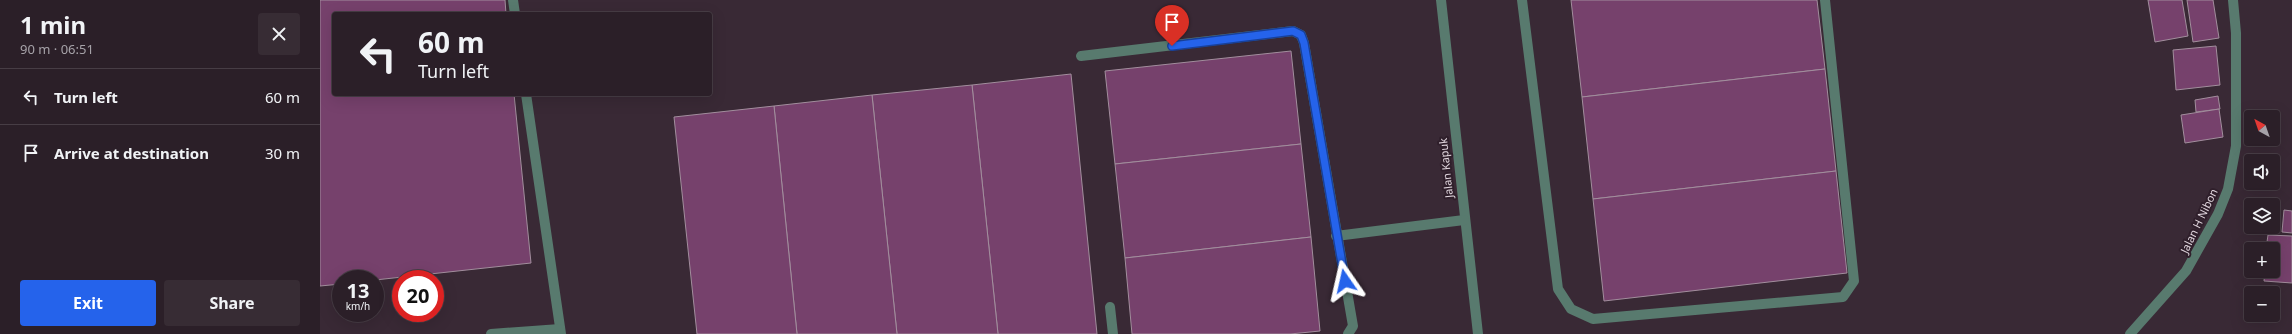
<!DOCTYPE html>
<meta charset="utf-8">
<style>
body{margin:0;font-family:"Noto Sans",sans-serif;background:#372c34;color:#f1f3f6;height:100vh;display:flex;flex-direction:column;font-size:15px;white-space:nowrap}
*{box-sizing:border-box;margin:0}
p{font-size:13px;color:#a6a2a8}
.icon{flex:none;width:22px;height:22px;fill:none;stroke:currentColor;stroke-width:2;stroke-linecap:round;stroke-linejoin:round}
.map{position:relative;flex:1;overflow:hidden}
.sheet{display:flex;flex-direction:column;background:#2b1f28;width:320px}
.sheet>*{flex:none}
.hud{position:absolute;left:12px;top:12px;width:380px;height:84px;border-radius:4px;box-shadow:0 4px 16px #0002,0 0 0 1px #473d45;background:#2b1f28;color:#f1f3f6;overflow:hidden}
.needle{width:26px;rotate:320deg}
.controls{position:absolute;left:1924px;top:110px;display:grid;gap:8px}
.controls a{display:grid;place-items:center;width:36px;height:36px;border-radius:4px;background:#2b1f28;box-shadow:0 4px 16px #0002,0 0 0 1px #473d45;font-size:20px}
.speed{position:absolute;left:12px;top:270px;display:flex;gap:8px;font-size:20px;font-weight:700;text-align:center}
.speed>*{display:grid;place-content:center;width:52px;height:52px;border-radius:50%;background:#2b1f28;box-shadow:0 4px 16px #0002,0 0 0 1px #473d45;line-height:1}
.speed small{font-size:10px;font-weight:400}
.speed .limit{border:6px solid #d22;background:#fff;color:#111}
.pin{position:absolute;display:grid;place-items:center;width:34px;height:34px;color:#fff;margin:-41px -17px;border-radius:50% 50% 50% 0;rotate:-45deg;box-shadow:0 0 4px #0007}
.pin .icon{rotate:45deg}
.me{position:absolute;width:44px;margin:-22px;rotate:349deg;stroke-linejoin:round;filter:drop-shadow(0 0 3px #0008)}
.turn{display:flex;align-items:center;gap:14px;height:84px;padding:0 20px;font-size:18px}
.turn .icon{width:52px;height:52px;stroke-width:2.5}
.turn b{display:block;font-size:28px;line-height:34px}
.round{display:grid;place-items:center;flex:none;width:42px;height:42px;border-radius:4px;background:#372c34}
.summary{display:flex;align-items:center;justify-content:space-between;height:68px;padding:0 20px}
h1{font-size:24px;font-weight:700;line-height:30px}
.action{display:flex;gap:8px;margin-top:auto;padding:8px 20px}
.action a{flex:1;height:46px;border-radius:4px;background:#2563eb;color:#fff;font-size:16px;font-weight:700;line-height:46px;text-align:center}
.action a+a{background:#372c34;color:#f1f3f6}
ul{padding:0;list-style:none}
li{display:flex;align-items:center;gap:12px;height:56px;padding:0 20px;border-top:1px solid #473d45}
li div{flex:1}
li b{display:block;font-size:15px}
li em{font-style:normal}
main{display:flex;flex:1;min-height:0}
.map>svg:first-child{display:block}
</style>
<main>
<section class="sheet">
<div class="summary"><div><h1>1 min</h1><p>90 m · 06:51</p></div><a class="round"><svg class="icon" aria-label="close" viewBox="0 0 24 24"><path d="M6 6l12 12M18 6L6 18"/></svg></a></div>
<ul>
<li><svg class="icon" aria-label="left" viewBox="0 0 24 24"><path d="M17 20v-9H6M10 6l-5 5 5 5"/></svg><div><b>Turn left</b></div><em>60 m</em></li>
<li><svg class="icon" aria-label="arrive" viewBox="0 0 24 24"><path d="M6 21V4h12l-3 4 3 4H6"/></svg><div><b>Arrive at destination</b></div><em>30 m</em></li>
</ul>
<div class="action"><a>Exit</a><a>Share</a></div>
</section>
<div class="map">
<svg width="1972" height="334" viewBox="0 0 1972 334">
<rect width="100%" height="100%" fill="#392935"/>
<g fill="#76416c" stroke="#a28e9d">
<polygon points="0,0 185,0 186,14 14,14 14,94 194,94 211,263 55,280 21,279 21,284 0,286"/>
<polygon points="1251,0 1497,0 1505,69 1262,97"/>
<polygon points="1828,0 1862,0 1868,36 1835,42"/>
<polygon points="1867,0 1893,0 1899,38 1873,42"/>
<polygon points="1896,46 1900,85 1856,90 1853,50"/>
<polygon points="971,51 981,144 795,164 785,71"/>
<polygon points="1505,69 1516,171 1273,199 1262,97"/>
<polygon points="751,74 777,334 678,334 652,85"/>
<polygon points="652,85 678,334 577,334 552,95"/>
<polygon points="552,95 577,334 477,334 454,106"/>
<polygon points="1898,96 1900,109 1876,112 1875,100"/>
<polygon points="454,106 477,334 377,334 354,117"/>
<polygon points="1899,109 1903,137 1865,143 1861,115"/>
<polygon points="981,144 991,237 805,258 795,164"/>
<polygon points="1516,171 1527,273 1284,301 1273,199"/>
<polygon points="1964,210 1972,211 1972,233 1962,232"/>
<polygon points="1948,235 1972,236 1972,283 1944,281 1945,271 1953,271 1953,249 1946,249"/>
<polygon points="991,237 1000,331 970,334 812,334 805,258"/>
</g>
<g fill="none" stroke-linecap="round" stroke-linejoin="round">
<g stroke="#587a6e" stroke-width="10">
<polyline points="193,0 195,14"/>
<polyline points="1121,0 1158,334"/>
<polyline points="1202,0 1238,289 1251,309 1273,319 1523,297 1534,281 1505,0"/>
<polyline points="761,56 973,31 981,35 984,43 1033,326 1028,334"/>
<polyline points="206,94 241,334"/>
<polyline points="1016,236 1144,220"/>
<polyline points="790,307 793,334"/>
<polyline points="171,334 240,329"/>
<polyline points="1810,334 1866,271 1898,214 1908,189 1916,146 1916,33 1913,0"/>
</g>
</g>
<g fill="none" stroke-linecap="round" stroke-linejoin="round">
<g stroke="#184099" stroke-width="10">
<polyline id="route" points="852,46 973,31 981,35 984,43 1025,281"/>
</g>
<use href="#route" stroke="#2563eb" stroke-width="7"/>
</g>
<g text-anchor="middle" stroke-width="4" stroke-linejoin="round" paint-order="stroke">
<g font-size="11" fill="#e1d6de" stroke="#2f1f2b">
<text transform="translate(1126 168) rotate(-96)" y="4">Jalan Kapuk</text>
<text transform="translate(1879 221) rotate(-64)" y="4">Jalan H Nibon</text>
</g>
</g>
</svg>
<div class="controls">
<a><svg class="needle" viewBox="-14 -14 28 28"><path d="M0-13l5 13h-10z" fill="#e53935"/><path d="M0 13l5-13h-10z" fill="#a6a2a8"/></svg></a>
<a><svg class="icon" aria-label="sound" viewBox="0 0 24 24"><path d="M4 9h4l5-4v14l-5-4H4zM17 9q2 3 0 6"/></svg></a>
<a><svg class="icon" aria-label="layers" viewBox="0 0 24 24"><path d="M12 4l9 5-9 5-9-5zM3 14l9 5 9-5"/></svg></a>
<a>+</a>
<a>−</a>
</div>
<div class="speed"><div>13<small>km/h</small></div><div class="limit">20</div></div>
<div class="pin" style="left:852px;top:46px;background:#d93025"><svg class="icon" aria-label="arrive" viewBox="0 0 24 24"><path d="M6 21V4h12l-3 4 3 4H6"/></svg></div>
<svg class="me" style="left:1025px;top:281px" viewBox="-20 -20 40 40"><path d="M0-17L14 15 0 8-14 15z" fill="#2563eb" stroke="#fff" stroke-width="4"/></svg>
<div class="hud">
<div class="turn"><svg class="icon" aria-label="left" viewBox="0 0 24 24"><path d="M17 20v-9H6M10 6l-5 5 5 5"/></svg><div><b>60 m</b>Turn left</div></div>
</div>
</div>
</main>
